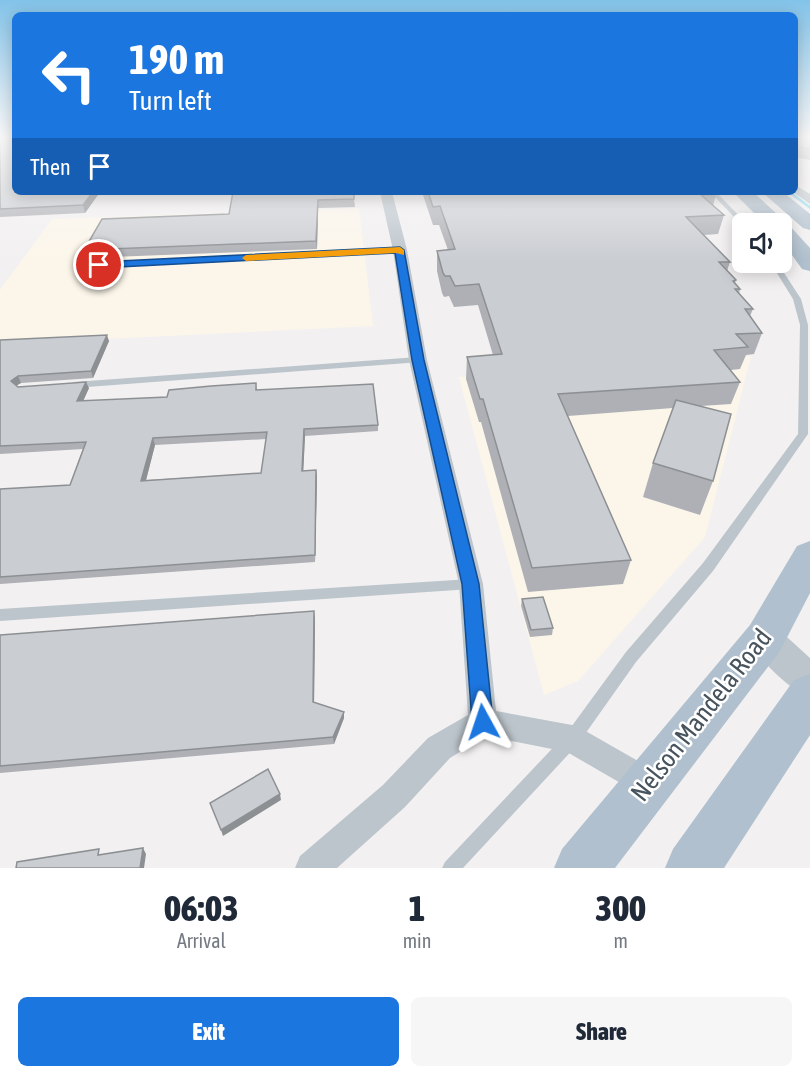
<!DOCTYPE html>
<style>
body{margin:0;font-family:"Asap Condensed",sans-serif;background:#f6f6f7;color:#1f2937;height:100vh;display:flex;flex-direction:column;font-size:22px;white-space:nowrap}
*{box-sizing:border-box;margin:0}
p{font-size:20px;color:#747a83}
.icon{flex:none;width:33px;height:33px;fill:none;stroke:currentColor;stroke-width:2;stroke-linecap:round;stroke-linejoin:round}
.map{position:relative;height:868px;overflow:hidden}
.drawer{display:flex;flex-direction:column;background:#fff;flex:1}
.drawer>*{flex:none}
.hud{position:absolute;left:12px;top:12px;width:786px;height:183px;border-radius:9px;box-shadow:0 3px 15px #0003;background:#1c76e0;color:#fff;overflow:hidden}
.tools{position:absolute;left:732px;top:213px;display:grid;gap:12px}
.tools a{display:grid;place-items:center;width:60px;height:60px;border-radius:9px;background:#fff;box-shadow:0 3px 15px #0003;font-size:30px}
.pin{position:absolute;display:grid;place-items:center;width:51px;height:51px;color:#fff;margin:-26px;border:3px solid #fff;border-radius:50%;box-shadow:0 2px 6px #0007}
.me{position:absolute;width:66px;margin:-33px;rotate:355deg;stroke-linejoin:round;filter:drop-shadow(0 0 4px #0008)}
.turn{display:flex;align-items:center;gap:21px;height:126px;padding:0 18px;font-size:27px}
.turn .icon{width:78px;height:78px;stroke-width:2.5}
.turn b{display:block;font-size:42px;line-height:51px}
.then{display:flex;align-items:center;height:57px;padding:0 18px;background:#0003;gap:12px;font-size:22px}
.eta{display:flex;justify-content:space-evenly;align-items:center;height:102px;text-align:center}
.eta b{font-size:36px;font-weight:800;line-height:42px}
.cta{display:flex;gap:12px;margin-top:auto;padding:12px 18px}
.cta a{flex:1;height:69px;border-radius:9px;background:#1c76e0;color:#fff;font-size:24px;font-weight:800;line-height:69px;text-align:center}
.cta a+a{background:#f6f6f7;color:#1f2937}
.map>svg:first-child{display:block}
</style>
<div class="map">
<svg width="810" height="868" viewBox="0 0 810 868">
<rect width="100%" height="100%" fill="#f2f0f0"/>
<g fill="#fcf6ea">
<polygon points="359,208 373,326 0,344 0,290 52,219"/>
<polygon points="751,356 705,537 578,681 544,695 459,377"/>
</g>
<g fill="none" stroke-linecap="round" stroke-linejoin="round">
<polygon fill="#8ddaeb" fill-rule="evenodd" points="787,192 792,192 810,206 810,209"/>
<g fill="#bcc5cc" fill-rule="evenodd">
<polygon points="710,192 716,192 747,224 742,224 742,225"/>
<polygon points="400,248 404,250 403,252 99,267 95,265 99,263"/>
<polygon points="770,262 777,262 801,299 808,325 808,434 713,571 636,662 578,744 463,868 442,868 445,862 566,734 626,652 703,563 798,434 800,325 793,299"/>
<polygon points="418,357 423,360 421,362 74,388 69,385 74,382"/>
<polygon points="471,579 476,580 478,584 476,588 471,589 0,621 0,609"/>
</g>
<g fill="#bcc5cc" fill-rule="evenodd">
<polygon points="795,185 810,194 810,204 793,192 795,192"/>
<polygon points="380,192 392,192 407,250 427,360 483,584 496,711 572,725 582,729 659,773 663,784 659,795 648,799 567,752 486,736 450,758 405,807 337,868 295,868 300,856 383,785 428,738 468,715 459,584 409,360 393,250"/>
</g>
<path fill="#bcc5cc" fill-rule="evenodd" d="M765,623l12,5 33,30v39c-21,-7 -53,-39 -62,-59l5,-10z"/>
<g fill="#b0c0ce" fill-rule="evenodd">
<polygon points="733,192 753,192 789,225 810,248 810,271 802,269 782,241 782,224 765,224"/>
<polygon points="762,192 783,192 810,214 810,230 803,228"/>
<polygon points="810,541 810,593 780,651 615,868 554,868 562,849 750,625 797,546"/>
<polygon points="810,674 810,735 724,868 665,868 673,849 794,680"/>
</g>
</g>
<g fill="#aeb0b5" fill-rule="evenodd">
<polygon points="0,138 100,192 85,213 0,217"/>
<polygon points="795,138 810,138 810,160 795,157"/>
<polygon points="233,192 354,199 355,207 318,208 317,249 86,258 84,250 229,214"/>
<polygon points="422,192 713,192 716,194 713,206 724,215 718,234 704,235 730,262 727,271 736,280 735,283 740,289 739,294 753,309 750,316 762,333 754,354 746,355 740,369 731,370 740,382 731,404 701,406 713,481 700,515 643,497 653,463 673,408 568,416 631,560 623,584 528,592 481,422 479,422 466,379 467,357 493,355 478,305 454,307 449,296 444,297 442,293 437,271 437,251 448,250 439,225 433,225"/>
<path d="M0,340l109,1 -16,37 -72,5 -4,2 1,2 71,1 -6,13 84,-4 89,-14 1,7 121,35v6l-73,5 -2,35 13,-1 1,7 -2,85 -315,22v-95l70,-4 13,-36 -83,5zM266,439l-5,34 -115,7 9,-35z"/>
<polygon points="522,599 553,628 552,635 530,637 521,606"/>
<polygon points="315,618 314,703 344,712 344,718 334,744 0,773 0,635"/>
</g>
<g fill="#8d9093">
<polygon points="93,192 100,192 85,213 83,205"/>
<polygon points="318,200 318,208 317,249 316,241"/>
<polygon points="107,335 109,341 93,378 91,371"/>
<polygon points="18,376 21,383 14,387 11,381"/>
<polygon points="86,382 89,388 80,408 77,401"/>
<polygon points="304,429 305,436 303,478 302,471"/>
<polygon points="153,438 155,445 144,488 141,481"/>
<polygon points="316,470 317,477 315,562 315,555"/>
<polygon points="314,611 315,618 314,709 313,702"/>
<polygon points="344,712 344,718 334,744 333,737"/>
<polygon points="280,794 281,800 223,836 221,830"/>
<polygon points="143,848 146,854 144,868 140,868"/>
</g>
<g fill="#cacdd2" stroke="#8d9093" stroke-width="1.5" fill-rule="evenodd">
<polygon points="0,138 15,138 15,192 93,192 83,205 0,209"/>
<polygon points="795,138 810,138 810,149 795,146 795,142 797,141 795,141"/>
<polygon points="233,192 354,192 354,199 318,200 316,241 84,250 102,219 229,214"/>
<polygon points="428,192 713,192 716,194 701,195 724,215 686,217 730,262 719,262 736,280 733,281 740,289 735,289 753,309 745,309 762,333 736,334 748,347 714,350 740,382 558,394 631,560 532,568 483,399 480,399 467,357 502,354 479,284 455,286 450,276 445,276 443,273 437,251 455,249 440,206 433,207"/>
<path d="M107,335l-16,36 -73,5 -7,5 7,6 68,-5 -9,19 90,-4 2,-7 42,-4 45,-3v7l117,-6 5,41 -74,4 -2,42 14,-1 -1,85 -315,22v-88l70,-4 16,-43 -86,4v-106zM267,432l-6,41 -120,8 12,-43z"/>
<polygon points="676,400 731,414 713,481 653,463"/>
<polygon points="543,597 553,628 531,630 522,599"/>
<polygon points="314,611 313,702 344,712 333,737 0,766 0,635"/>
<polygon points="268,769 280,794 221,830 210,803"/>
<polygon points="143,848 140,868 16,868 17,862 99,849 98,855"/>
</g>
<linearGradient id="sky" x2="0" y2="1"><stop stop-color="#83c3e9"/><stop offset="0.53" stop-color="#f9f8f8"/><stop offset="1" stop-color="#f9f8f8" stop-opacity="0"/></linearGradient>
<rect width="810" height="260" fill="url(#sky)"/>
<polygon fill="#1c76e0" stroke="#124d92" stroke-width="1.5" points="400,247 404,250 424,360 479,584 493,722 490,729 483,732 475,729 472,722 462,584 412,360 395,253 99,268 94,265 99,262"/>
<polygon fill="#f59e0b" points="400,247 404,250 404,255 396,253 246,261 242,258 246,255"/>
<g text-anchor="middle" stroke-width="5" stroke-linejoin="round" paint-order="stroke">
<g font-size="26" fill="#48545d" stroke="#fff">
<text transform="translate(701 715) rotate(-52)" y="9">Nelson Mandela Road</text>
</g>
</g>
</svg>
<div class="tools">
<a><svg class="icon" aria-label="sound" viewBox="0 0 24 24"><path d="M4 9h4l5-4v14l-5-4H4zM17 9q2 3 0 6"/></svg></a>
</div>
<div class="pin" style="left:99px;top:265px;background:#d93025"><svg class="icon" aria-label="arrive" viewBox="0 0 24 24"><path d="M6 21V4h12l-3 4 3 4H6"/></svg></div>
<svg class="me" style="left:483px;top:722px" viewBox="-20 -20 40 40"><path d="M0-17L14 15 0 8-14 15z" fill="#1c76e0" stroke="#fff" stroke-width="4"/></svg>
<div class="hud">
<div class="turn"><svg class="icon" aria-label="left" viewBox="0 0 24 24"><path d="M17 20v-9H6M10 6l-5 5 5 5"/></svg><div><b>190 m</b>Turn left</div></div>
<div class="then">Then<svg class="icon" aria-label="arrive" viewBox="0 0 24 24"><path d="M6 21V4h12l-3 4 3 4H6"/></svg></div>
</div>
</div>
<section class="drawer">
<div class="eta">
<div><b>06:03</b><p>Arrival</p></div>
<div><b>1</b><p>min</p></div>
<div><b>300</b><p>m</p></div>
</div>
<div class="cta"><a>Exit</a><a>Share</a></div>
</section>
